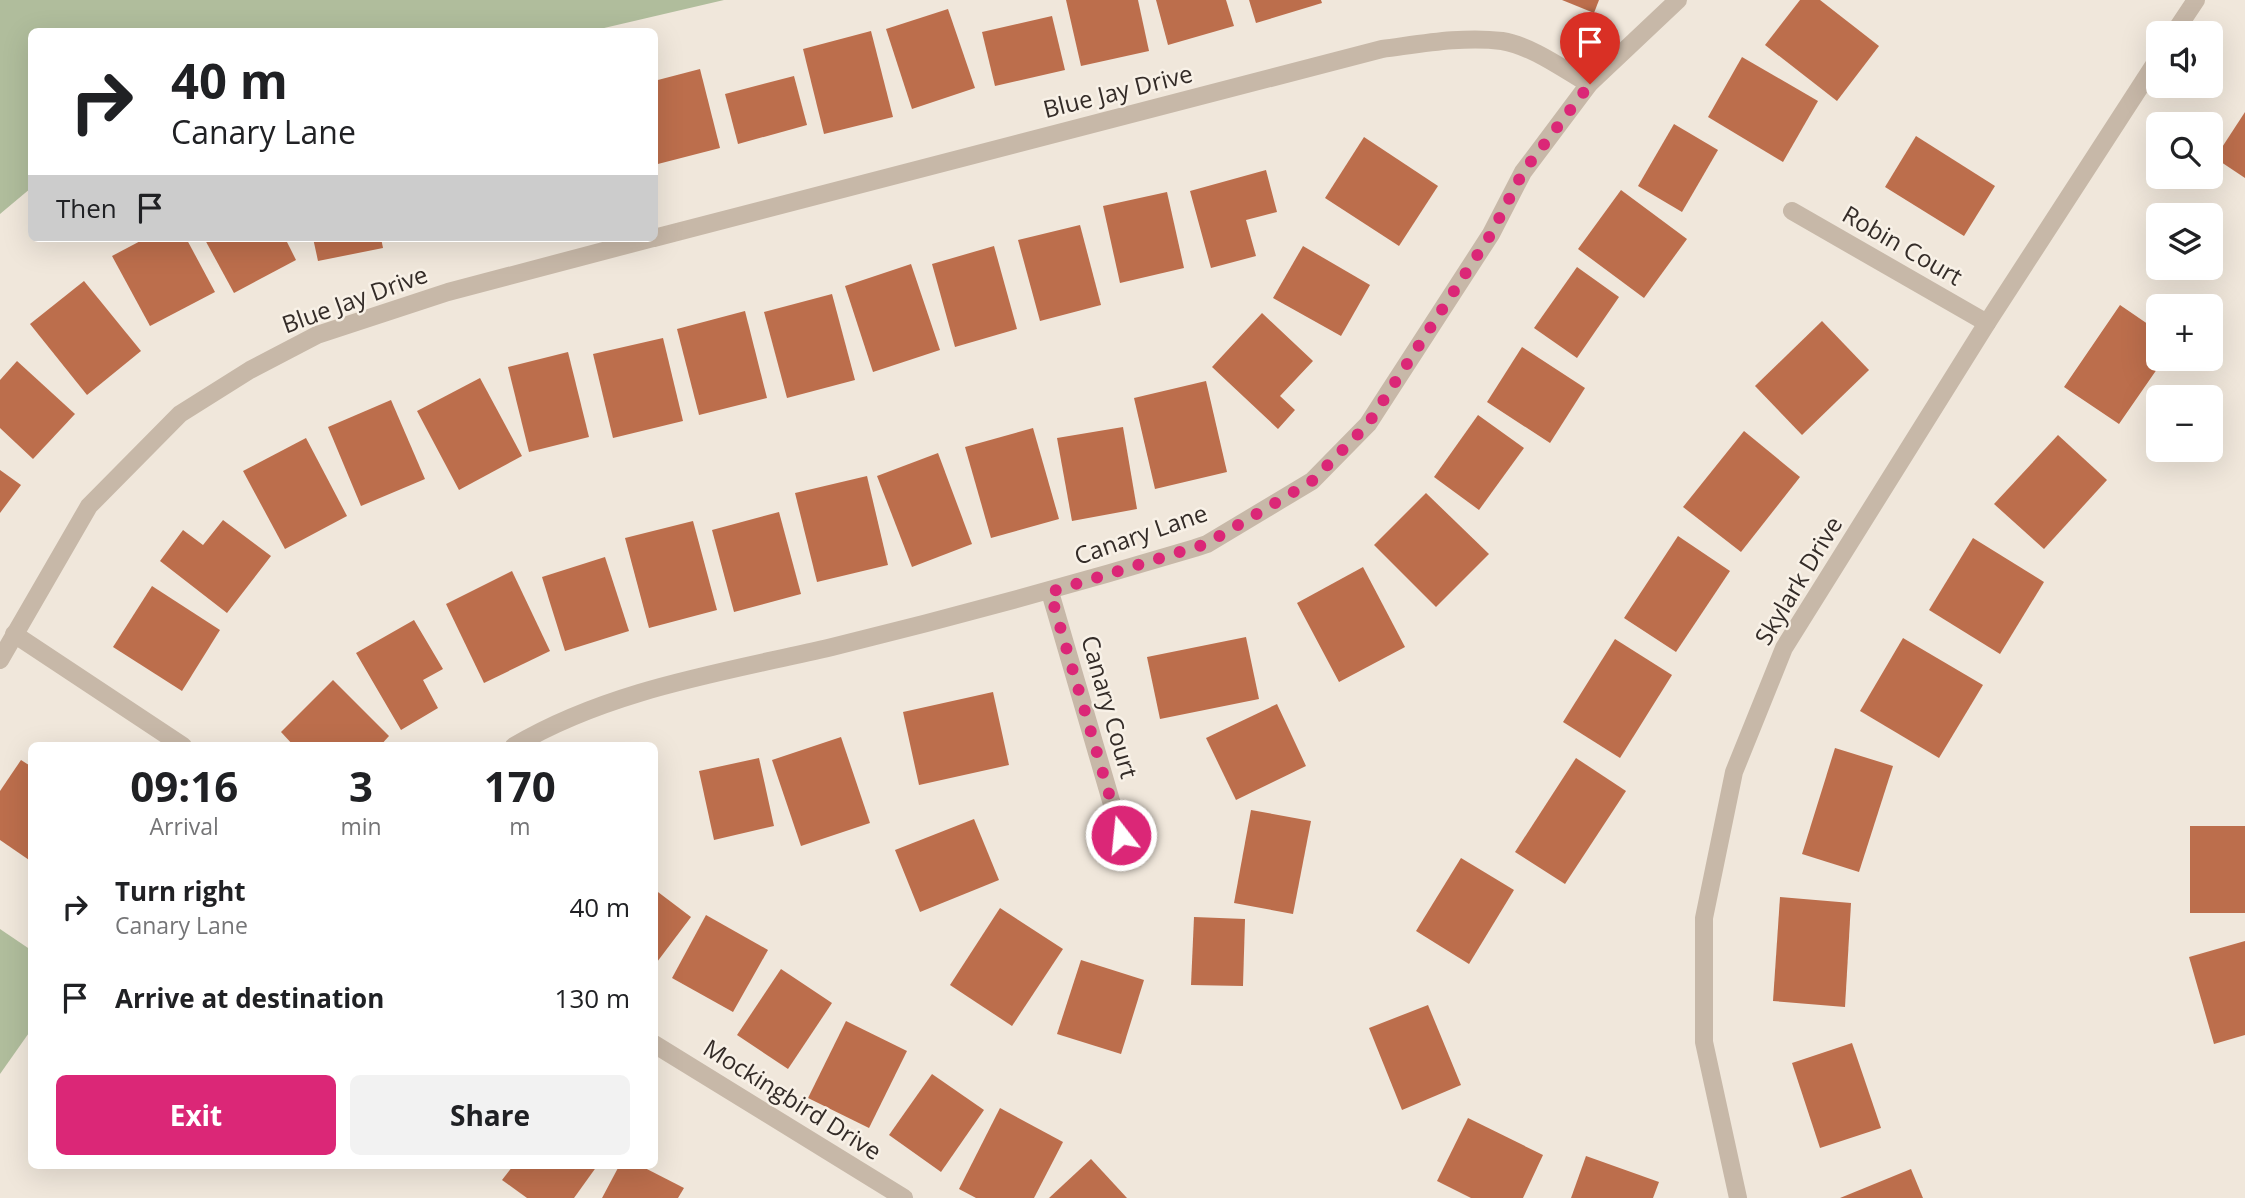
<!DOCTYPE html>
<meta charset="utf-8">
<style>
body{margin:0;font-family:"Open Sans",sans-serif;background:#f2f2f2;color:#202124;height:100vh;display:flex;flex-direction:column;font-size:26px;white-space:nowrap}
*{box-sizing:border-box;margin:0}
p{font-size:23px;color:#757577}
.icon{flex:none;width:38px;height:38px;fill:none;stroke:currentColor;stroke-width:2;stroke-linecap:round;stroke-linejoin:round}
.map{position:relative;flex:1;overflow:hidden}
.panel{position:absolute;left:28px;top:742px;width:630px;height:427px;display:flex;flex-direction:column;background:#fff;border-radius:10px;box-shadow:0 7px 28px #0002}
.panel>*{flex:none}
.top-card{position:absolute;left:28px;top:28px;width:630px;height:214px;border-radius:10px;box-shadow:0 7px 28px #0002;background:#fff;color:#202124;overflow:hidden}
.buttons{position:absolute;left:2146px;top:21px;display:grid;gap:14px}
.buttons a{display:grid;place-items:center;width:77px;height:77px;border-radius:10px;background:#fff;box-shadow:0 7px 28px #0002;font-size:35px}
.pin{position:absolute;display:grid;place-items:center;width:60px;height:60px;color:#fff;margin:-72px -30px;border-radius:50% 50% 50% 0;rotate:-45deg;box-shadow:0 0 7px #0007}
.pin .icon{rotate:45deg}
.me{position:absolute;width:77px;margin:-38px;rotate:344deg;stroke-linejoin:round;filter:drop-shadow(0 0 5px #0008)}
.turn{display:flex;align-items:center;gap:24px;height:147px;padding:0 28px;font-size:32px}
.turn .icon{width:91px;height:91px;stroke-width:2.5}
.turn b{display:block;font-size:49px;line-height:60px}
.then{display:flex;align-items:center;height:66px;padding:0 28px;background:#0003;gap:14px;font-size:26px}
.eta{display:flex;justify-content:space-evenly;align-items:center;height:119px;text-align:center}
.eta b{font-size:42px;font-weight:700;line-height:49px}
.button{display:flex;gap:14px;margin-top:auto;padding:14px 28px}
.button a{flex:1;height:80px;border-radius:10px;background:#db2777;color:#fff;font-size:28px;font-weight:700;line-height:80px;text-align:center}
.button a+a{background:#f2f2f2;color:#202124}
ul{padding:0;list-style:none}
li{display:flex;align-items:center;gap:21px;height:91px;padding:0 28px}
li div{flex:1}
li b{display:block;font-size:26px}
li em{font-style:normal}
.map>svg:first-child{display:block}
</style>
<div class="map">
<svg width="2245" height="1198" viewBox="0 0 2245 1198">
<rect width="100%" height="100%" fill="#f0e7db"/>
<g fill="#b0bd9c">
<polygon points="0,0 724,0 587,32 32,32 31,188 0,214"/>
<polygon points="0,929 31,950 31,1030 0,1074"/>
</g>
<g fill="#bc6e4c">
<polygon points="1066,0 1138,0 1149,51 1081,66"/>
<polygon points="1156,0 1226,0 1234,26 1168,45"/>
<polygon points="1249,0 1321,0 1322,3 1256,23"/>
<polygon points="1562,0 1599,0 1594,13"/>
<polygon points="1800,0 1820,0 1879,46 1837,101 1765,45"/>
<polygon points="948,9 975,88 912,109 886,29"/>
<polygon points="1052,16 1065,70 995,86 982,32"/>
<polygon points="871,31 893,117 824,134 803,49"/>
<polygon points="1742,57 1818,101 1783,162 1708,117"/>
<polygon points="700,69 720,148 654,165 654,81"/>
<polygon points="794,76 807,125 738,144 725,94"/>
<polygon points="2245,112 2245,178 2215,158"/>
<polygon points="1674,124 1718,150 1682,212 1638,186"/>
<polygon points="1916,136 1995,186 1964,236 1885,187"/>
<polygon points="1364,137 1438,186 1399,246 1325,198"/>
<polygon points="1266,170 1277,212 1246,220 1256,256 1211,268 1190,191"/>
<polygon points="1621,190 1687,239 1644,298 1578,249"/>
<polygon points="1167,192 1184,268 1120,283 1103,206"/>
<polygon points="1080,225 1101,305 1040,321 1018,240"/>
<polygon points="146,238 186,238 215,292 150,326 112,256"/>
<polygon points="204,238 285,238 296,260 234,293"/>
<polygon points="313,238 381,238 383,248 318,261"/>
<polygon points="994,246 1017,329 955,347 932,264"/>
<polygon points="1303,246 1370,285 1341,336 1273,298"/>
<polygon points="911,264 940,350 873,372 845,286"/>
<polygon points="1577,267 1619,297 1577,358 1534,328"/>
<polygon points="84,281 141,351 87,395 30,324"/>
<polygon points="832,294 855,380 787,398 764,312"/>
<polygon points="2120,305 2158,331 2158,359 2164,359 2119,424 2064,387"/>
<polygon points="745,311 767,398 699,415 677,329"/>
<polygon points="1262,313 1313,361 1280,396 1295,410 1278,429 1212,367"/>
<polygon points="1822,321 1869,370 1802,435 1755,386"/>
<polygon points="663,338 683,421 613,438 593,354"/>
<polygon points="1522,347 1585,388 1550,443 1487,402"/>
<polygon points="568,352 589,437 529,452 508,367"/>
<polygon points="17,361 75,414 33,459 0,428 0,380"/>
<polygon points="480,378 522,456 459,490 417,411"/>
<polygon points="1206,381 1227,472 1155,489 1134,398"/>
<polygon points="391,400 425,479 361,506 328,427"/>
<polygon points="1478,415 1524,448 1479,510 1434,477"/>
<polygon points="1123,427 1137,509 1072,521 1057,438"/>
<polygon points="1033,428 1059,519 991,538 965,447"/>
<polygon points="1744,431 1800,477 1741,552 1683,507"/>
<polygon points="2058,435 2107,480 2044,549 1994,504"/>
<polygon points="306,438 347,516 285,549 243,471"/>
<polygon points="938,453 972,544 912,567 877,476"/>
<polygon points="0,470 21,485 0,513"/>
<polygon points="867,476 888,565 817,582 795,493"/>
<polygon points="1426,493 1489,554 1436,607 1374,545"/>
<polygon points="779,512 801,594 734,612 712,530"/>
<polygon points="223,520 271,556 227,613 160,561 183,530 203,545"/>
<polygon points="693,521 717,610 649,628 625,538"/>
<polygon points="1678,536 1730,571 1676,652 1624,618"/>
<polygon points="1973,538 2044,582 2000,654 1929,610"/>
<polygon points="605,557 629,631 565,651 542,577"/>
<polygon points="1363,567 1405,647 1339,682 1297,603"/>
<polygon points="512,571 550,651 484,683 446,604"/>
<polygon points="152,586 220,630 182,691 113,647"/>
<polygon points="414,620 443,669 423,680 438,708 401,730 356,653"/>
<polygon points="1246,637 1259,699 1160,719 1147,657"/>
<polygon points="1903,638 1983,685 1939,758 1860,711"/>
<polygon points="1615,639 1672,675 1620,758 1563,722"/>
<polygon points="333,680 389,736 380,746 294,746 281,732"/>
<polygon points="993,692 1009,765 919,785 903,712"/>
<polygon points="1277,704 1306,766 1236,800 1206,738"/>
<polygon points="841,737 870,823 801,846 772,760"/>
<polygon points="1835,748 1893,766 1859,872 1802,854"/>
<polygon points="759,758 774,826 714,840 699,771"/>
<polygon points="1576,758 1626,791 1565,884 1515,852"/>
<polygon points="21,760 32,767 32,862 0,840 0,791"/>
<polygon points="1251,810 1311,821 1293,914 1234,903"/>
<polygon points="974,819 999,880 920,912 895,850"/>
<rect x="2190" y="826" width="55" height="87"/>
<polygon points="1461,858 1514,890 1469,964 1416,931"/>
<polygon points="654,889 691,917 654,966"/>
<polygon points="1780,897 1851,903 1845,1007 1773,1001"/>
<polygon points="1000,908 1063,949 1012,1026 950,985"/>
<polygon points="706,915 768,950 733,1012 672,978"/>
<polygon points="1194,917 1245,919 1243,986 1191,985"/>
<polygon points="2245,941 2245,1035 2214,1044 2189,957"/>
<polygon points="1081,960 1144,980 1121,1054 1057,1034"/>
<polygon points="781,969 832,1003 788,1069 737,1035"/>
<polygon points="1428,1005 1461,1085 1402,1110 1369,1028"/>
<polygon points="846,1021 907,1051 869,1128 808,1098"/>
<polygon points="1852,1043 1881,1128 1820,1148 1792,1063"/>
<polygon points="932,1074 984,1110 941,1172 889,1135"/>
<polygon points="1000,1108 1063,1142 1034,1198 976,1198 959,1189"/>
<polygon points="1468,1118 1543,1155 1523,1198 1471,1198 1437,1181"/>
<polygon points="1586,1156 1659,1182 1653,1198 1571,1198"/>
<polygon points="1091,1159 1127,1198 1049,1198"/>
<polygon points="513,1166 597,1166 574,1198 527,1198 502,1180"/>
<polygon points="619,1166 641,1166 684,1188 678,1198 602,1198"/>
<polygon points="1911,1169 1923,1198 1840,1198"/>
</g>
<g fill="none" stroke-linecap="round" stroke-linejoin="round">
<g stroke="#c7b8a8" stroke-width="18">
<polyline points="2174,33 2196,0"/>
<polyline points="1792,211 1987,323"/>
<path d="M654,238l728,-189c39,-5 80,-13 120,-8 30,5 61,28 87,43"/>
<polyline points="1050,592 1121,835"/>
<polyline points="14,634 183,746"/>
<polyline points="0,660 89,506 180,414 250,370 317,335 448,292 653,238"/>
<path d="M514,746c96,-57 211,-74 318,-99 122,-30 243,-63 363,-99l12,-4 105,-63 56,-57 123,-190 32,-62 66,-88 89,-84"/>
<polyline points="654,1044 904,1198"/>
<polyline points="1738,1198 1704,1042 1704,918 1734,772 1784,648 1987,323 2158,59"/>
</g>
</g>
<g fill="none" stroke-linecap="round" stroke-linejoin="round">
<polyline stroke="#db2777" stroke-width="12" stroke-dasharray="0 21.6" points="1121,835 1050,592 1206,544 1312,481 1368,424 1491,234 1523,172 1590,84"/>
</g>
<g text-anchor="middle" stroke-width="5" stroke-linejoin="round" paint-order="stroke">
<g font-size="24" fill="#342c28" stroke="#f8f1e7">
<text transform="translate(1118 92) rotate(-14)" y="8">Blue Jay Drive</text>
<text transform="translate(1902 246) rotate(30)" y="8">Robin Court</text>
<text transform="translate(355 300) rotate(-20)" y="8">Blue Jay Drive</text>
<text transform="translate(1141 535) rotate(-19)" y="8">Canary Lane</text>
<text transform="translate(1799 581) rotate(-59)" y="8">Skylark Drive</text>
<text transform="translate(1109 707) rotate(74)" y="8">Canary Court</text>
<text transform="translate(792 1100) rotate(32)" y="8">Mockingbird Drive</text>
</g>
</g>
</svg>
<div class="buttons">
<a><svg class="icon" aria-label="sound" viewBox="0 0 24 24"><path d="M4 9h4l5-4v14l-5-4H4zM17 9q2 3 0 6"/></svg></a>
<a><svg class="icon" aria-label="search" viewBox="0 0 24 24"><circle cx="10" cy="10" r="6"/><path d="M15 15l6 6"/></svg></a>
<a><svg class="icon" aria-label="layers" viewBox="0 0 24 24"><path d="M12 4l9 5-9 5-9-5zM3 14l9 5 9-5"/></svg></a>
<a>+</a>
<a>−</a>
</div>
<div class="pin" style="left:1590px;top:84px;background:#d93025"><svg class="icon" aria-label="arrive" viewBox="0 0 24 24"><path d="M6 21V4h12l-3 4 3 4H6"/></svg></div>
<svg class="me" style="left:1121px;top:835px" viewBox="-20 -20 40 40"><circle r="17" fill="#db2777" stroke="#fff" stroke-width="3"/><path d="M0-11L8 9 0 5-8 9z" fill="#fff"/></svg>
<div class="top-card">
<div class="turn"><svg class="icon" aria-label="right" viewBox="0 0 24 24"><path d="M7 20v-9h11M14 6l5 5-5 5"/></svg><div><b>40 m</b>Canary Lane</div></div>
<div class="then">Then<svg class="icon" aria-label="arrive" viewBox="0 0 24 24"><path d="M6 21V4h12l-3 4 3 4H6"/></svg></div>
</div>
<section class="panel">
<div class="eta">
<div><b>09:16</b><p>Arrival</p></div>
<div><b>3</b><p>min</p></div>
<div><b>170</b><p>m</p></div>
</div>
<ul>
<li><svg class="icon" aria-label="right" viewBox="0 0 24 24"><path d="M7 20v-9h11M14 6l5 5-5 5"/></svg><div><b>Turn right</b><p>Canary Lane</p></div><em>40 m</em></li>
<li><svg class="icon" aria-label="arrive" viewBox="0 0 24 24"><path d="M6 21V4h12l-3 4 3 4H6"/></svg><div><b>Arrive at destination</b></div><em>130 m</em></li>
</ul>
<div class="button"><a>Exit</a><a>Share</a></div>
</section>
</div>
